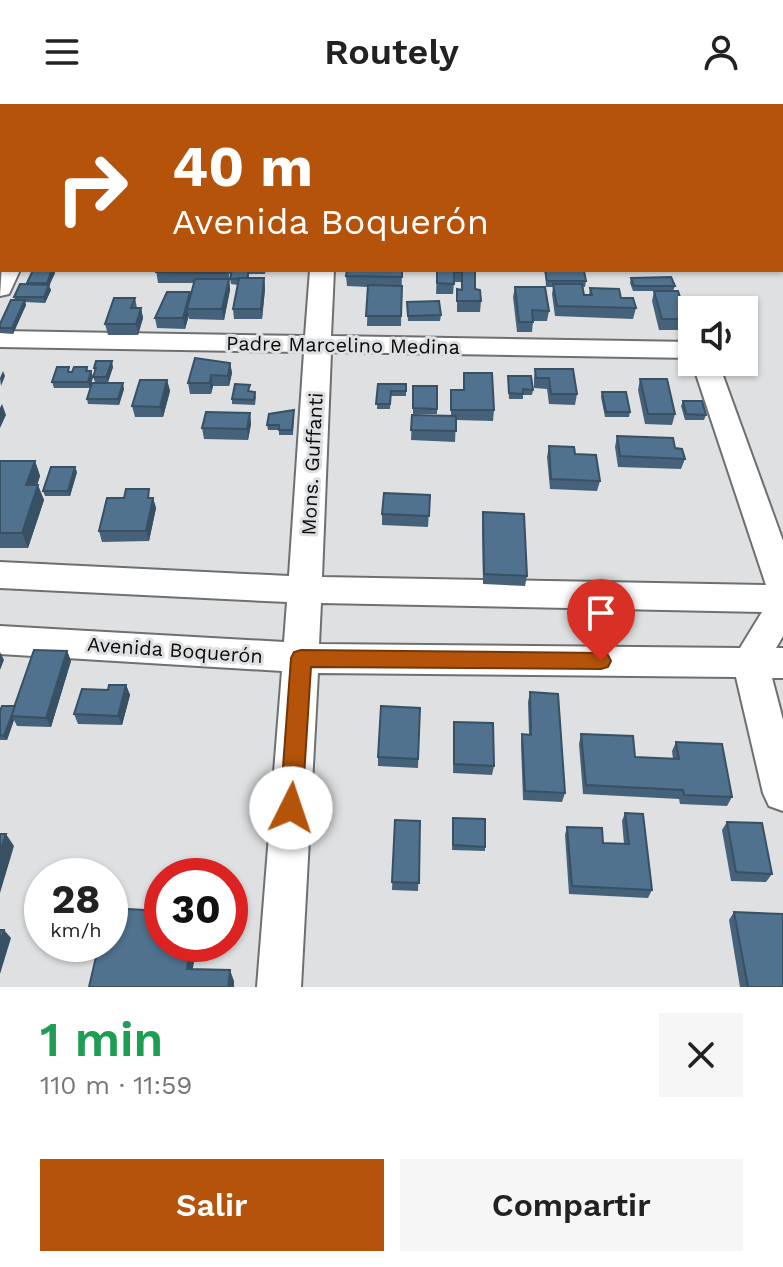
<!DOCTYPE html>
<html lang="es">
<meta charset="utf-8">
<style>
body{margin:0;font-family:"Work Sans",sans-serif;background:#f6f6f6;color:#222;height:100vh;display:flex;flex-direction:column;font-size:30px;white-space:nowrap}
*{box-sizing:border-box;margin:0}
p{font-size:26px;color:#767676}
.icon{flex:none;width:44px;height:44px;fill:none;stroke:currentColor;stroke-width:2;stroke-linecap:round;stroke-linejoin:round}
.map{position:relative;height:883px;overflow:hidden}
.sheet{display:flex;flex-direction:column;background:#fff;flex:1}
.sheet>*{flex:none}
.guide{position:absolute;left:0px;top:0px;width:784px;height:168px;box-shadow:0 2px 6px #0004;background:#b45309;color:#fff;overflow:hidden}
.buttons{position:absolute;left:678px;top:192px;display:grid;gap:16px}
.buttons a{display:grid;place-items:center;width:80px;height:80px;border-radius:0px;background:#fff;box-shadow:0 2px 6px #0004;font-size:40px}
.speed{position:absolute;left:24px;top:754px;display:flex;gap:16px;font-size:40px;font-weight:700;text-align:center}
.speed>*{display:grid;place-content:center;width:104px;height:104px;border-radius:50%;background:#fff;box-shadow:0 2px 6px #0004;line-height:1}
.speed small{font-size:20px;font-weight:400}
.speed .limit{border:12px solid #d22;background:#fff;color:#111}
.pin{position:absolute;display:grid;place-items:center;width:68px;height:68px;color:#fff;margin:-82px -34px;border-radius:50% 50% 50% 0;rotate:-45deg;box-shadow:0 0 8px #0007}
.pin .icon{rotate:45deg}
.me{position:absolute;width:88px;margin:-44px;rotate:4deg;stroke-linejoin:round;filter:drop-shadow(0 0 6px #0008)}
.turn{display:flex;align-items:center;gap:28px;height:168px;padding:0 40px;font-size:36px}
.turn .icon{width:104px;height:104px;stroke-width:2.5}
.turn b{display:block;font-size:56px;line-height:68px}
.round{display:grid;place-items:center;flex:none;width:84px;height:84px;border-radius:0px;background:#f6f6f6}
.summary{display:flex;align-items:center;justify-content:space-between;height:136px;padding:0 40px}
h1{font-size:48px;font-weight:600;line-height:60px;color:#1e9e55}
.action{display:flex;gap:16px;margin-top:auto;padding:16px 40px}
.action a{flex:1;height:92px;border-radius:0px;background:#b45309;color:#fff;font-size:32px;font-weight:600;line-height:92px;text-align:center}
.action a+a{background:#f6f6f6;color:#222}
header{display:flex;justify-content:space-between;align-items:center;height:104px;padding:0 40px;background:#fff;font-size:36px;font-weight:600}
.map>svg:first-child{display:block}
</style>
<header><svg class="icon" aria-label="menu" viewBox="0 0 24 24"><path d="M4 6h16M4 12h16M4 18h16"/></svg>Routely<svg class="icon" aria-label="person" viewBox="0 0 24 24"><circle cx="12" cy="8" r="4"/><path d="M4 21q1-7 8-7t8 7"/></svg></header>
<div class="map">
<svg width="783" height="883" viewBox="0 0 783 883">
<rect width="100%" height="100%" fill="#dee0e2"/>
<g fill="none" stroke-linecap="round" stroke-linejoin="round">
<g stroke="#6d6f71" stroke-width="4">
<g id="lane">
<polygon points="716,0 735,0 736,2 718,2"/>
<polygon points="783,1 783,7 782,7 782,2 778,2"/>
</g>
</g>
<g stroke="#6d6f71" stroke-width="4">
<g id="street">
<polygon points="22,0 42,0 21,2"/>
<rect x="67" y="0" width="20" height="2"/>
<rect x="320" y="0" width="20" height="2"/>
<polygon points="597,0 617,0 618,2 598,2"/>
<polygon points="2,160 2,166 20,166 9,190 0,192"/>
<path d="M310,166h24l-3,66 361,6v16l-361,-6 -9,225 444,8 -74,-223h26l65,179v95l-7,12h7v30h-11l11,42v91l-14,-5 -6,-13 -27,-116 -418,-4 -17,314h-44l25,-316 -282,-17v-28l284,16 3,-40 -287,-14v-26l289,14 15,-224 -304,-5v-16l305,5zM321,499l441,9 -22,36 -421,-4z"/>
</g>
</g>
<use href="#lane" fill="#fff" fill-rule="evenodd"/>
<use href="#street" fill="#fff" fill-rule="evenodd"/>
</g>
<g fill="#45627a">
<polygon points="33,166 81,166 80,167 54,167 55,169 49,182 51,186 45,199 25,198 26,201 13,230 0,229 0,220 15,196 14,193 28,181 27,179"/>
<polygon points="156,166 266,166 265,170 249,170 249,174 264,174 265,185 262,215 234,215 233,205 238,181 231,180 230,175 231,170 229,170 230,186 224,216 189,215 189,211 185,225 157,224 155,214 190,188 191,192 194,179 158,179"/>
<polygon points="402,166 401,222 367,222 368,183 347,182 346,172"/>
<polygon points="437,166 475,166 475,185 481,197 480,208 457,208 457,185 461,186 461,178 454,178 453,190 436,190"/>
<polygon points="545,166 586,177 585,183 583,183 584,191 589,191 590,184 621,194 636,204 633,215 555,212 552,190 553,183 546,183"/>
<polygon points="631,174 675,182 673,187 687,215 684,226 659,226 652,197 654,187 633,187 630,179"/>
<polygon points="515,183 549,207 547,217 533,217 532,228 517,228 513,193"/>
<polygon points="135,194 137,204 141,204 143,214 138,231 108,231 105,220"/>
<polygon points="407,198 441,211 440,217 408,217"/>
<polygon points="230,259 232,269 229,282 213,282 211,290 190,290 188,279"/>
<polygon points="87,263 88,267 91,267 93,273 90,284 54,284 52,278 71,268"/>
<polygon points="113,263 108,278 95,278 93,273 95,268 94,264"/>
<polygon points="535,265 577,290 575,301 549,300 547,285 534,284 534,275"/>
<polygon points="464,269 494,306 493,317 456,316 455,338 411,336 412,311 451,312 451,286 463,286"/>
<polygon points="508,272 533,286 532,291 523,291 523,295 509,295"/>
<polygon points="640,275 675,310 672,321 645,320 638,286"/>
<polygon points="167,276 170,287 163,313 135,313 132,302"/>
<polygon points="378,280 406,280 406,292 391,292 390,305 377,305"/>
<rect x="413" y="282" width="24" height="28"/>
<polygon points="124,285 119,301 88,300 87,295"/>
<polygon points="250,287 255,288 256,293 255,301 232,300 232,295"/>
<polygon points="602,288 630,308 629,313 605,313 601,293"/>
<polygon points="683,297 706,311 704,316 685,316 681,302"/>
<polygon points="250,309 251,320 248,336 204,335 202,324"/>
<polygon points="294,312 293,331 279,331 279,326 268,326 267,321"/>
<polygon points="617,332 675,344 685,355 681,365 618,363 615,343"/>
<polygon points="549,342 575,350 600,377 597,387 550,385 547,353"/>
<polygon points="0,357 35,357 40,372 37,381 44,396 28,444 0,444"/>
<polygon points="77,368 70,392 45,392 43,387"/>
<polygon points="430,391 428,423 382,421 382,410"/>
<polygon points="152,394 153,394 156,404 149,437 102,438 99,427"/>
<polygon points="483,408 527,472 525,482 483,480 482,419"/>
<polygon points="67,547 71,557 51,623 17,622 14,616 7,636 0,636 0,607 15,602"/>
<polygon points="126,581 130,591 122,621 78,620 74,610 108,586"/>
<polygon points="530,588 565,689 562,698 523,696 521,640 522,630 529,630 528,598"/>
<polygon points="420,604 418,664 378,662 378,653"/>
<polygon points="454,618 494,662 492,671 453,669"/>
<polygon points="581,630 635,653 673,655 672,647 676,638 732,693 727,702 680,700 679,695 583,690 579,640"/>
<polygon points="625,709 652,786 648,794 569,790 565,731 567,723 603,739 624,740 622,717"/>
<polygon points="453,714 485,743 485,747 452,746"/>
<polygon points="395,716 420,717 418,787 392,786"/>
<polygon points="727,718 772,770 766,778 731,777 722,726"/>
<polygon points="734,808 783,883 740,883 729,816"/>
</g>
<g fill="#385063">
<polygon points="52,166 54,166 55,169 49,182 51,186 45,199 44,193 48,183 47,179"/>
<polygon points="264,174 265,185 262,215 261,205"/>
<polygon points="229,175 230,186 224,216 222,205"/>
<polygon points="190,188 192,198 187,205 189,211 185,225 183,214"/>
<polygon points="25,196 26,201 13,230 12,224"/>
<polygon points="141,204 143,214 138,231 136,220"/>
<polygon points="112,257 113,263 108,278 106,273"/>
<polygon points="230,259 232,269 229,282 228,272"/>
<polygon points="3,267 5,272 1,282 0,274"/>
<polygon points="91,267 93,273 90,284 88,278"/>
<polygon points="211,271 213,282 211,290 210,279"/>
<polygon points="167,276 170,287 163,313 160,303"/>
<polygon points="123,279 124,285 119,301 118,295"/>
<polygon points="2,300 6,311 0,324 0,304"/>
<polygon points="250,309 251,320 248,336 247,325"/>
<polygon points="35,357 40,372 32,397 26,381"/>
<polygon points="75,363 77,368 70,392 68,387"/>
<polygon points="38,381 44,396 28,444 22,429"/>
<polygon points="153,394 156,404 149,437 146,427"/>
<polygon points="67,547 71,557 51,623 46,614"/>
<polygon points="0,548 4,556 0,566"/>
<polygon points="126,581 130,591 122,621 118,612"/>
<polygon points="15,602 11,612 14,616 7,636 4,632"/>
<polygon points="6,730 14,742 0,789 0,748"/>
<polygon points="4,826 11,834 0,870 0,840"/>
<polygon points="187,840 193,840 196,847 191,875 187,865"/>
<polygon points="230,866 234,877 234,883 228,883"/>
</g>
<g fill="#50728e" stroke="#385063" stroke-width="2">
<polygon points="137,0 168,0 167,2 137,2"/>
<rect x="469" y="0" width="21" height="1"/>
<rect x="553" y="1" width="23" height="1"/>
<polygon points="33,166 52,166 47,179 27,179"/>
<polygon points="156,166 227,166 226,169 156,168"/>
<polygon points="232,166 249,167 247,174 230,175"/>
<polygon points="347,166 402,166 402,173 346,172"/>
<polygon points="437,166 475,166 475,185 480,186 481,197 457,197 457,185 462,186 462,168 454,168 454,180 437,179"/>
<polygon points="545,166 584,167 586,177 547,177"/>
<polygon points="671,173 675,182 634,182 631,174"/>
<polygon points="239,174 264,174 261,205 233,205"/>
<polygon points="195,175 229,175 222,205 187,205"/>
<polygon points="20,180 49,181 44,193 14,193"/>
<polygon points="553,180 582,180 584,191 592,191 590,184 619,185 621,194 633,194 636,204 557,202"/>
<polygon points="368,181 402,182 401,212 366,212"/>
<polygon points="515,183 545,183 549,207 532,206 533,218 519,218"/>
<polygon points="654,187 678,187 687,215 662,215"/>
<polygon points="167,188 190,188 183,214 155,214"/>
<polygon points="114,194 135,194 131,204 141,204 136,220 105,220"/>
<polygon points="11,196 25,196 12,224 0,224 0,220"/>
<polygon points="439,197 441,211 408,212 407,198"/>
<polygon points="195,254 230,259 228,272 211,271 210,279 188,279"/>
<polygon points="96,257 112,257 106,273 93,273 96,264 94,264"/>
<polygon points="57,263 69,263 68,268 72,268 74,263 87,263 86,267 91,267 88,278 52,278"/>
<polygon points="535,265 573,265 577,290 551,290 549,274 536,274"/>
<polygon points="464,269 492,269 494,306 451,306 451,286 464,286"/>
<polygon points="508,272 531,272 533,286 523,285 523,290 509,289"/>
<polygon points="640,275 667,275 675,310 648,310"/>
<polygon points="140,276 167,276 160,303 132,302"/>
<polygon points="92,279 123,279 118,295 87,295"/>
<polygon points="235,280 250,281 248,287 255,288 254,296 232,295"/>
<polygon points="378,280 406,280 406,287 391,287 390,300 376,300"/>
<polygon points="413,282 437,282 437,305 413,304"/>
<polygon points="602,288 626,288 630,308 606,308"/>
<polygon points="683,297 702,297 706,311 686,310"/>
<polygon points="294,306 292,326 279,326 279,321 267,321 269,310"/>
<polygon points="206,308 250,309 247,325 202,324"/>
<polygon points="412,311 456,312 456,327 411,326"/>
<polygon points="617,332 673,334 675,344 682,345 685,355 620,352"/>
<polygon points="549,342 574,343 575,350 596,351 600,377 551,375"/>
<polygon points="0,357 35,357 26,381 38,381 22,429 0,429"/>
<polygon points="51,363 75,363 68,387 43,387"/>
<polygon points="126,385 149,385 148,394 153,394 146,427 99,427 107,394 124,394"/>
<polygon points="384,389 430,391 429,412 382,410"/>
<polygon points="483,408 524,410 527,472 484,470"/>
<polygon points="34,546 67,547 46,614 11,612"/>
<polygon points="109,581 126,581 118,612 74,610 82,585 108,586"/>
<polygon points="530,588 558,590 565,689 525,687 522,630 531,631"/>
<polygon points="2,602 15,602 4,632 0,631 0,607"/>
<polygon points="381,602 420,604 418,655 378,653"/>
<polygon points="454,618 493,619 494,662 454,660"/>
<polygon points="581,630 633,632 635,653 679,655 676,638 722,640 732,693 684,691 683,686 586,681"/>
<polygon points="625,709 643,710 652,786 572,782 567,723 602,724 603,739 629,740"/>
<polygon points="453,714 485,715 485,743 453,741"/>
<polygon points="395,716 420,717 419,779 392,778"/>
<polygon points="727,718 762,719 772,770 736,768"/>
<polygon points="0,730 6,730 0,748"/>
<polygon points="110,804 162,807 162,840 191,840 187,865 230,866 228,883 89,883 99,840 110,840"/>
<polygon points="734,808 783,810 783,883 748,883"/>
<polygon points="0,826 4,826 0,840"/>
</g>
<polygon fill="#b45309" stroke="#753606" stroke-width="2" points="301,546 601,549 608,551 611,557 608,563 601,565 311,563 302,704 299,711 291,714 283,711 280,704 291,554 294,548"/>
<g text-anchor="middle" stroke-width="6" stroke-linejoin="round" paint-order="stroke">
<g font-size="20" fill="#0b0b0c" stroke="#dee0e2">
<text transform="translate(343 241) rotate(1)" y="7">Padre Marcelino Medina</text>
<text transform="translate(312 360) rotate(-87)" y="7">Mons. Guffanti</text>
<text transform="translate(175 546) rotate(4)" y="7">Avenida Boquerón</text>
</g>
</g>
</svg>
<div class="buttons">
<a><svg class="icon" aria-label="sound" viewBox="0 0 24 24"><path d="M4 9h4l5-4v14l-5-4H4zM17 9q2 3 0 6"/></svg></a>
</div>
<div class="speed"><div>28<small>km/h</small></div><div class="limit">30</div></div>
<div class="pin" style="left:601px;top:557px;background:#d93025"><svg class="icon" aria-label="arrive" viewBox="0 0 24 24"><path d="M6 21V4h12l-3 4 3 4H6"/></svg></div>
<svg class="me" style="left:291px;top:704px" viewBox="-20 -20 40 40"><circle r="19" fill="#fff"/><path d="M0-13L10 11 0 6-10 11z" fill="#b45309"/></svg>
<div class="guide">
<div class="turn"><svg class="icon" aria-label="right" viewBox="0 0 24 24"><path d="M7 20v-9h11M14 6l5 5-5 5"/></svg><div><b>40 m</b>Avenida Boquerón</div></div>
</div>
</div>
<section class="sheet">
<div class="summary"><div><h1>1 min</h1><p>110 m · 11:59</p></div><a class="round"><svg class="icon" aria-label="close" viewBox="0 0 24 24"><path d="M6 6l12 12M18 6L6 18"/></svg></a></div>
<div class="action"><a>Salir</a><a>Compartir</a></div>
</section>
